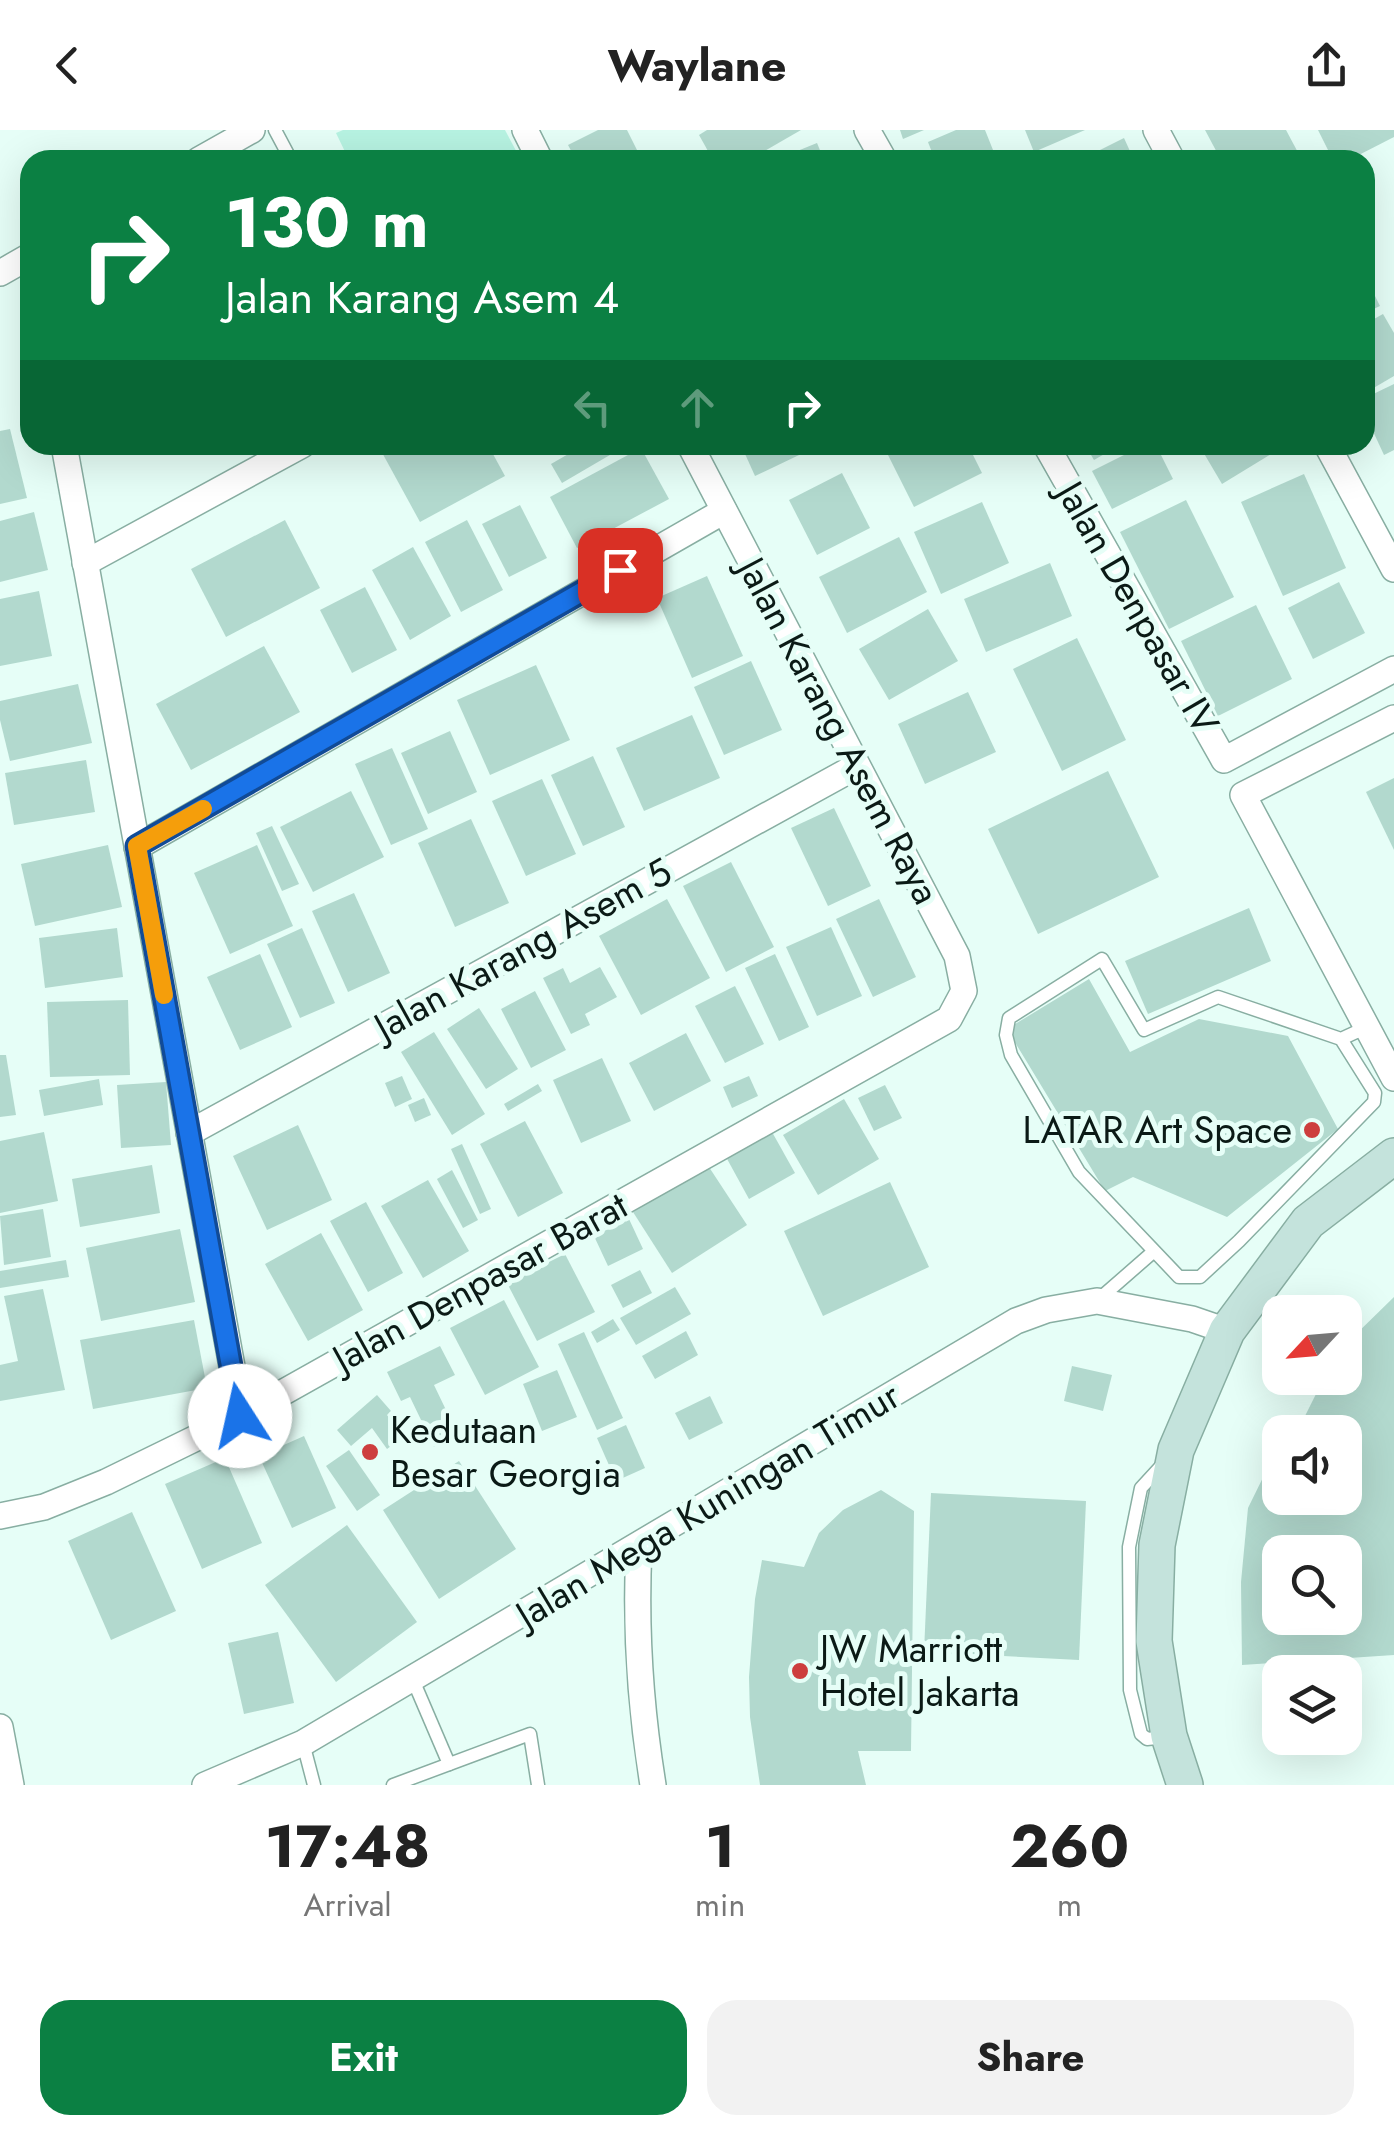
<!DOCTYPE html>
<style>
body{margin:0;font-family:Jost,sans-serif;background:#f2f2f2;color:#222;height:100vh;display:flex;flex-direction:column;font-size:38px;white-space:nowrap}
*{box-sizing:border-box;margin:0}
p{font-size:32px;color:#767676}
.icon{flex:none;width:55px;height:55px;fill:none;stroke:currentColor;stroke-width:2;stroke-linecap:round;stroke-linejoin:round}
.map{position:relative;height:1655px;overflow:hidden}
.panel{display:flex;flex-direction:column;background:#fff;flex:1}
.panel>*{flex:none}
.top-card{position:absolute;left:20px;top:20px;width:1355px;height:305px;border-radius:30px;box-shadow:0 10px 40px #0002;background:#0b8043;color:#fff;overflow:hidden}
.needle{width:65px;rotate:244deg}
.tools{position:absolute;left:1262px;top:1165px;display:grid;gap:20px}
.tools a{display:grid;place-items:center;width:100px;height:100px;border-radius:20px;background:#fff;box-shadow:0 10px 40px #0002;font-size:50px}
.pin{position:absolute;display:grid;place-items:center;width:85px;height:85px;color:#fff;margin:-42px;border-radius:20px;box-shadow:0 5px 15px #0006}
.me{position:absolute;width:110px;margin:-55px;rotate:350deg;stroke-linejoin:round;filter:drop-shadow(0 0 8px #0008)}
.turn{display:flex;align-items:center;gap:35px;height:210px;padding:0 40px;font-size:45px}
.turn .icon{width:130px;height:130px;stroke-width:2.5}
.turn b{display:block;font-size:70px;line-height:85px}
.lanes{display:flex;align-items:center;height:95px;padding:0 40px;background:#0003;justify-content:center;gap:50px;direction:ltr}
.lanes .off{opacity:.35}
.eta{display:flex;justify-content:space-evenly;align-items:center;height:170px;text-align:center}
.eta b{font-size:60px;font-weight:700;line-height:70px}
.primary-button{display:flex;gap:20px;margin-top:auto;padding:20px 40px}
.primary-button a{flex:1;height:115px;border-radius:30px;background:#0b8043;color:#fff;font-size:40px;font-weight:700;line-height:115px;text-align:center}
.primary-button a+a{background:#f2f2f2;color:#222}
header{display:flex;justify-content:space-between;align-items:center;height:130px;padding:0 40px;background:#fff;font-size:45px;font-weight:700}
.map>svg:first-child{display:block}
</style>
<header><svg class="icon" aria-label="back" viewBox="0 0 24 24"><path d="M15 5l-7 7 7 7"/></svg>Waylane<svg class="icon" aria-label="share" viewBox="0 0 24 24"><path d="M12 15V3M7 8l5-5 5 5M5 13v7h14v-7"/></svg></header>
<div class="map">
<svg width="1394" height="1655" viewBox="0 0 1394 1655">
<rect width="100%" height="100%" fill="#e6fef7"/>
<polygon fill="#b7f3e2" points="343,0 505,0 521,30 349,30 336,3"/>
<g fill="#b2d9ce" fill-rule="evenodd">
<polygon points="598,0 627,0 642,30 576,30 568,15"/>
<polygon points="707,0 801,0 749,30 713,30 699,5"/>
<polygon points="900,0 924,0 903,9"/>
<polygon points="956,0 985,0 997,30 935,30 928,12"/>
<polygon points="1025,0 1085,0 1034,22"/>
<polygon points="1205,0 1286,0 1302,30 1221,30"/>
<polygon points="1318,0 1394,0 1394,7 1349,30 1333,30"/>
<polygon points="1124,8 1134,30 1080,30"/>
<polygon points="817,13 824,30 775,30"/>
<polygon points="1365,146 1380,176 1365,183"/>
<polygon points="1383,184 1394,203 1394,246 1365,263 1365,194"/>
<polygon points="1394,254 1394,320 1384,325 1365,284 1365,268"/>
<polygon points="10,299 27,368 0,374 0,301"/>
<polygon points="384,315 488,315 505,346 420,392 379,317"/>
<polygon points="584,315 627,315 562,353 551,334"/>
<polygon points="741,315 820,315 755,346"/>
<polygon points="883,315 968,315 982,343 914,377"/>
<polygon points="1085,315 1120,315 1094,330"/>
<polygon points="1144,315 1156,315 1173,349 1112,379 1092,341"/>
<polygon points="1199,315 1286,315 1222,354"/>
<polygon points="641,318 669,369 577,418 550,367"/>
<polygon points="842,343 870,398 817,425 789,370"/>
<polygon points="1304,344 1346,438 1283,466 1241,372"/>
<polygon points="1186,370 1234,467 1169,499 1120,402"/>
<polygon points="982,372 1009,433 941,464 914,402"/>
<polygon points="520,375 547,428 509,447 482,394"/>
<polygon points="34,382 48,440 0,452 0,391"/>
<polygon points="285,390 320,458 226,507 191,439"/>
<polygon points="467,390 503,460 461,482 425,412"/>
<polygon points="899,407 927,462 847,503 819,447"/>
<polygon points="413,417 451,486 410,510 372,440"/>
<polygon points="1050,433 1072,486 986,522 964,469"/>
<polygon points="707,446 743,526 692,548 657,468"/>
<polygon points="1339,452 1365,503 1313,529 1288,478"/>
<polygon points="365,457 397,520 352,543 320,480"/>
<polygon points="39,461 52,526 0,536 0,469"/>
<polygon points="1256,475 1292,549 1218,586 1181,511"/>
<polygon points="928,479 958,531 889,570 859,519"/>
<polygon points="1077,508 1126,610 1062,641 1013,539"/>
<polygon points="264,516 300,582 191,640 156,574"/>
<polygon points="751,531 782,600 724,625 694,557"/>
<polygon points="536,535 570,610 490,645 457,570"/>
<polygon points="78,554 92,613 10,631 0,590 0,571"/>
<polygon points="968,562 996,622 925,654 898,594"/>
<polygon points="692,585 720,648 644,681 616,618"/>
<polygon points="450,601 477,662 428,684 401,623"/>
<polygon points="392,618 428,699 391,715 355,634"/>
<polygon points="593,626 625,697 583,716 551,645"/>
<polygon points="86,630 95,682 14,695 5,643"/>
<polygon points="1108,641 1159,747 1038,804 988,699"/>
<polygon points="1394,648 1394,720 1366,662"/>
<polygon points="542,649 576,724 526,746 492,671"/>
<polygon points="351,661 384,727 313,762 280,697"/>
<polygon points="834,678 871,756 828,776 791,698"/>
<polygon points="471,689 509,773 455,797 418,713"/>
<polygon points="272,696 299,754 282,761 256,703"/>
<polygon points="108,715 122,777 35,796 21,734"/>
<polygon points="257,715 293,796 230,824 194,743"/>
<polygon points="731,732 774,817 726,842 683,756"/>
<polygon points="354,763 390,843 348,862 312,781"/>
<polygon points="667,769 710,848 641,885 599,806"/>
<polygon points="879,769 916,847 873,867 836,789"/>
<polygon points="1249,778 1271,831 1148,884 1125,831"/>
<polygon points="831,797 862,866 817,886 786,817"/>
<polygon points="117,798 123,847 45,858 39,808"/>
<polygon points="302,798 335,873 300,888 267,814"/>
<polygon points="260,824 292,897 240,920 207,847"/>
<polygon points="775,824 809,897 779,911 745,838"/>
<polygon points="600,837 617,867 585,884 590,895 571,904 543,848 563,838 570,853"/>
<polygon points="1089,849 1130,922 1199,889 1288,906 1338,999 1227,1087 1133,1047 1105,1061 1007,899"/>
<polygon points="735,856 764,914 725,933 695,876"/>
<polygon points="535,861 566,920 531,938 501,879"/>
<polygon points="128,870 130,945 50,947 47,872"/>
<polygon points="479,878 518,939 486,959 447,899"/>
<polygon points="434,902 485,984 452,1005 401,922"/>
<polygon points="686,903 711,951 654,981 629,933"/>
<polygon points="0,925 6,925 16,985 0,987"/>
<polygon points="602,928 631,991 581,1013 553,950"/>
<polygon points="402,946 412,969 395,977 385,953"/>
<polygon points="749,946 758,966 732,978 723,957"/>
<polygon points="99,949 103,975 44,986 39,960"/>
<polygon points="166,952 171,1015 121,1018 117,955"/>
<polygon points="538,954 542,961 508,981 504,974"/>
<polygon points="885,955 902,988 874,1001 858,968"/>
<polygon points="424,968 431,985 415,992 408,975"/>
<polygon points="844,969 879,1029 818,1065 783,1005"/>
<polygon points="525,991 563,1063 518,1087 480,1014"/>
<polygon points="298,995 332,1070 267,1100 233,1026"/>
<polygon points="44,1002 58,1071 0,1083 0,1011"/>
<polygon points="772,1002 795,1043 749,1069 726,1027"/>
<polygon points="462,1014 491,1079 480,1084 451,1019"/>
<polygon points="707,1034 747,1095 672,1143 633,1082"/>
<polygon points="152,1035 160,1083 80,1097 72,1049"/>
<polygon points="452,1040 478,1090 463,1098 437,1049"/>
<polygon points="428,1050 469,1121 423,1148 381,1076"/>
<polygon points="890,1052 929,1137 823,1186 784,1101"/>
<polygon points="366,1072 403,1143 368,1162 330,1091"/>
<polygon points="43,1079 51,1127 4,1135 0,1086"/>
<polygon points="629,1089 643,1119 608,1136 594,1106"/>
<polygon points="180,1099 195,1172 101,1191 86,1118"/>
<polygon points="321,1103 363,1180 308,1211 265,1134"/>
<polygon points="565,1124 595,1182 537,1211 507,1153"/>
<polygon points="66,1130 69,1147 0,1158 0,1141"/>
<polygon points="640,1140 652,1163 623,1178 611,1155"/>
<polygon points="675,1157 691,1184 636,1215 620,1188"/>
<polygon points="43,1159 65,1260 0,1271 0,1235 18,1231 4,1166"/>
<path d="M1394,1167v358l-152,10 -1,-83 7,-74 28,-57h4v47h65v-66h-48l27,-54h21v-32l4,-5zM1280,1422h65v66h-65z"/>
<polygon points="504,1170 539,1237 485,1265 450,1198"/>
<polygon points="613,1189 620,1200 597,1213 591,1202"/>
<polygon points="194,1190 207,1258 93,1279 80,1210"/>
<polygon points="686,1201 698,1225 655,1249 642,1226"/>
<polygon points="584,1202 623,1288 597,1300 558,1214"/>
<polygon points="440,1216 455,1245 434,1255 458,1305 434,1317 410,1267 401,1271 387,1242"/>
<polygon points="1072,1236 1112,1245 1103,1281 1064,1271"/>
<polygon points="557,1240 577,1287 542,1301 523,1254"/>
<polygon points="377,1265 391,1281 387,1285 403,1307 387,1319 372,1298 351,1316 337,1300"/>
<polygon points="710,1266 723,1293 689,1310 675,1283"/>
<polygon points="626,1295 645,1338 616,1351 597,1308"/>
<polygon points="304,1306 336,1378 292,1398 259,1326"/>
<polygon points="349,1320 380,1365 357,1381 326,1336"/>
<polygon points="225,1328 262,1413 202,1439 165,1354"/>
<polygon points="459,1331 516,1419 439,1469 383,1380"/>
<polygon points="881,1360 914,1381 911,1621 858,1621 866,1655 760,1655 750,1587 749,1547 755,1469 762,1430 804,1437 819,1403 843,1380"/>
<polygon points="931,1363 1086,1371 1079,1530 924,1522"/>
<polygon points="132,1382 176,1481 111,1510 68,1411"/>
<polygon points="347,1395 417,1492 336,1552 265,1455"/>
<polygon points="278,1502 294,1573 244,1584 228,1513"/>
</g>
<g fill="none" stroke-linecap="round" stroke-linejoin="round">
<g stroke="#88aea2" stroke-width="15">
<g id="service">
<polyline points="275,0 291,30"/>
<polyline points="1341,909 1375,963 1374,972 1239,1111 1200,1147 1179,1147 1079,1042 1011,925 1006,905 1009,888 1102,829 1144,900 1218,867 1341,909 1367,897"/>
<polyline points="1098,1170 1153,1122"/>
<polyline points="1164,1333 1141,1358 1129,1417 1130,1560 1141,1604 1147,1609 1166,1607"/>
<polyline points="413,1550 449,1634"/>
<polyline points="303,1613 314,1655"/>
<polyline points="393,1655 530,1604 538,1655"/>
</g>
</g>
<g stroke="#88aea2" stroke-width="28">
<g id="minor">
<polyline points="525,0 540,30"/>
<polyline points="867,0 884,30"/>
<polyline points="1156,0 1172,30"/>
<polyline points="199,30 252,0"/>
<polyline points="0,143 30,126"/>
<polyline points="64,315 241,1286"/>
<polyline points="1046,315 1224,630 1394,539"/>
<polyline points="1327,315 1394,439"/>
<polyline points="85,433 302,315"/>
<polyline points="1394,588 1243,665 1394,948"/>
<polyline points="137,717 724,381"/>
<polyline points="189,1003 857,636"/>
<polyline points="0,1386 44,1377 106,1352 241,1286 949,889 964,861 957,826 690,315"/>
<path d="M639,1417c-4,81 1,158 14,238"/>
<polyline points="0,1597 11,1655"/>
<polyline points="205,1655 303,1613 1016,1191 1046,1180 1097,1171 1192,1189 1227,1201"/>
</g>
</g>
<g stroke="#88aea2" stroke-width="38">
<polyline id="secondary" points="1185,1655 1169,1606 1154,1511 1157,1415 1176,1320 1227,1201 1308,1092 1394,1026"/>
</g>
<use href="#service" stroke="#fff" stroke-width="12"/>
<use href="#minor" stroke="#fff" stroke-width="25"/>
<use href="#secondary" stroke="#c4e3dc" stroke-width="35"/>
</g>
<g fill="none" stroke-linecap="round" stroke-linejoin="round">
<g stroke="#114b97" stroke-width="25">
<polyline id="route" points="240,1286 137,716 620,440"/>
</g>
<use href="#route" stroke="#1a73e8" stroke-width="18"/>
<polyline stroke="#f59e0b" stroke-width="18" points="164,865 137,716 203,679"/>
</g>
<g fill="#cd3e3e" stroke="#e6fef7" stroke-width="4">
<circle cx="1312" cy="1000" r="10"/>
<circle cx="370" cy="1322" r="10"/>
<circle cx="800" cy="1541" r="10"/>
</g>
<g text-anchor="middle" stroke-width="10" stroke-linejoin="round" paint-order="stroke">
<g font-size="38" fill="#0b1a16" stroke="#e6fef7">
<text transform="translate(1138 478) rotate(60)" y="13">Jalan Denpasar IV</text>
<text transform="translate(839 601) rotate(62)" y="13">Jalan Karang Asem Raya</text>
<text transform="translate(523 819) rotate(-29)" y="13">Jalan Karang Asem 5</text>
<text transform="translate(480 1152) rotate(-29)" y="13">Jalan Denpasar Barat</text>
<text transform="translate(708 1375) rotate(-31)" y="13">Jalan Mega Kuningan Timur</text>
</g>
<g font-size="38" fill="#0b1a16" stroke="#e6fef7" text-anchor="start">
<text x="1292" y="1013" text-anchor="end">LATAR Art Space</text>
<text x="390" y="1313">Kedutaan<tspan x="390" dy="44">Besar Georgia</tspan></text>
<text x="820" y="1532">JW Marriott<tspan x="820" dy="44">Hotel Jakarta</tspan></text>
</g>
</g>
</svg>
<div class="tools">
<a><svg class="needle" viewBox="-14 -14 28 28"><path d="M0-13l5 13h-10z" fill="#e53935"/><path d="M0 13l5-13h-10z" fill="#767676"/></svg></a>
<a><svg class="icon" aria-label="sound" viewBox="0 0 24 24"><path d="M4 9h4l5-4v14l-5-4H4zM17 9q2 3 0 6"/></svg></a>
<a><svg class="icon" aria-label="search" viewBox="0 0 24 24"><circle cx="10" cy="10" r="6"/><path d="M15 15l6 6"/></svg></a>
<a><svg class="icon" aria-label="layers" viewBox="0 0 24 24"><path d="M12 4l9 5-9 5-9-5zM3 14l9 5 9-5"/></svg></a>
</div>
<div class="pin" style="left:620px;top:440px;background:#d93025"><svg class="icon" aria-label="arrive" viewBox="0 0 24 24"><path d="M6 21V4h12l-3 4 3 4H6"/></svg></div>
<svg class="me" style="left:240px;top:1286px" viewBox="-20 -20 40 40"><circle r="19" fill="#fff"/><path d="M0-13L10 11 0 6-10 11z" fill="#1a73e8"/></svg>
<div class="top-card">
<div class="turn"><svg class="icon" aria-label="right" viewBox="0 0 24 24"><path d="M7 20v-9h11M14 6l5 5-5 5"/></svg><div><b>130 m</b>Jalan Karang Asem 4</div></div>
<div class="lanes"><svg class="icon off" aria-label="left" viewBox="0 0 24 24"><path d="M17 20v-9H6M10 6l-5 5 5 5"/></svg><svg class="icon off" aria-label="ahead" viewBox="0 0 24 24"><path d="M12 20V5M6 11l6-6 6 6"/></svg><svg class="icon" aria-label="right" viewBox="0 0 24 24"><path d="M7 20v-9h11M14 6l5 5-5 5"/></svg></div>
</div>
</div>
<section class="panel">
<div class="eta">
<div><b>17:48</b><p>Arrival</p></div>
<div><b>1</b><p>min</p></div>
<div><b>260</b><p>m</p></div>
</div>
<div class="primary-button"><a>Exit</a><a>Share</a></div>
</section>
